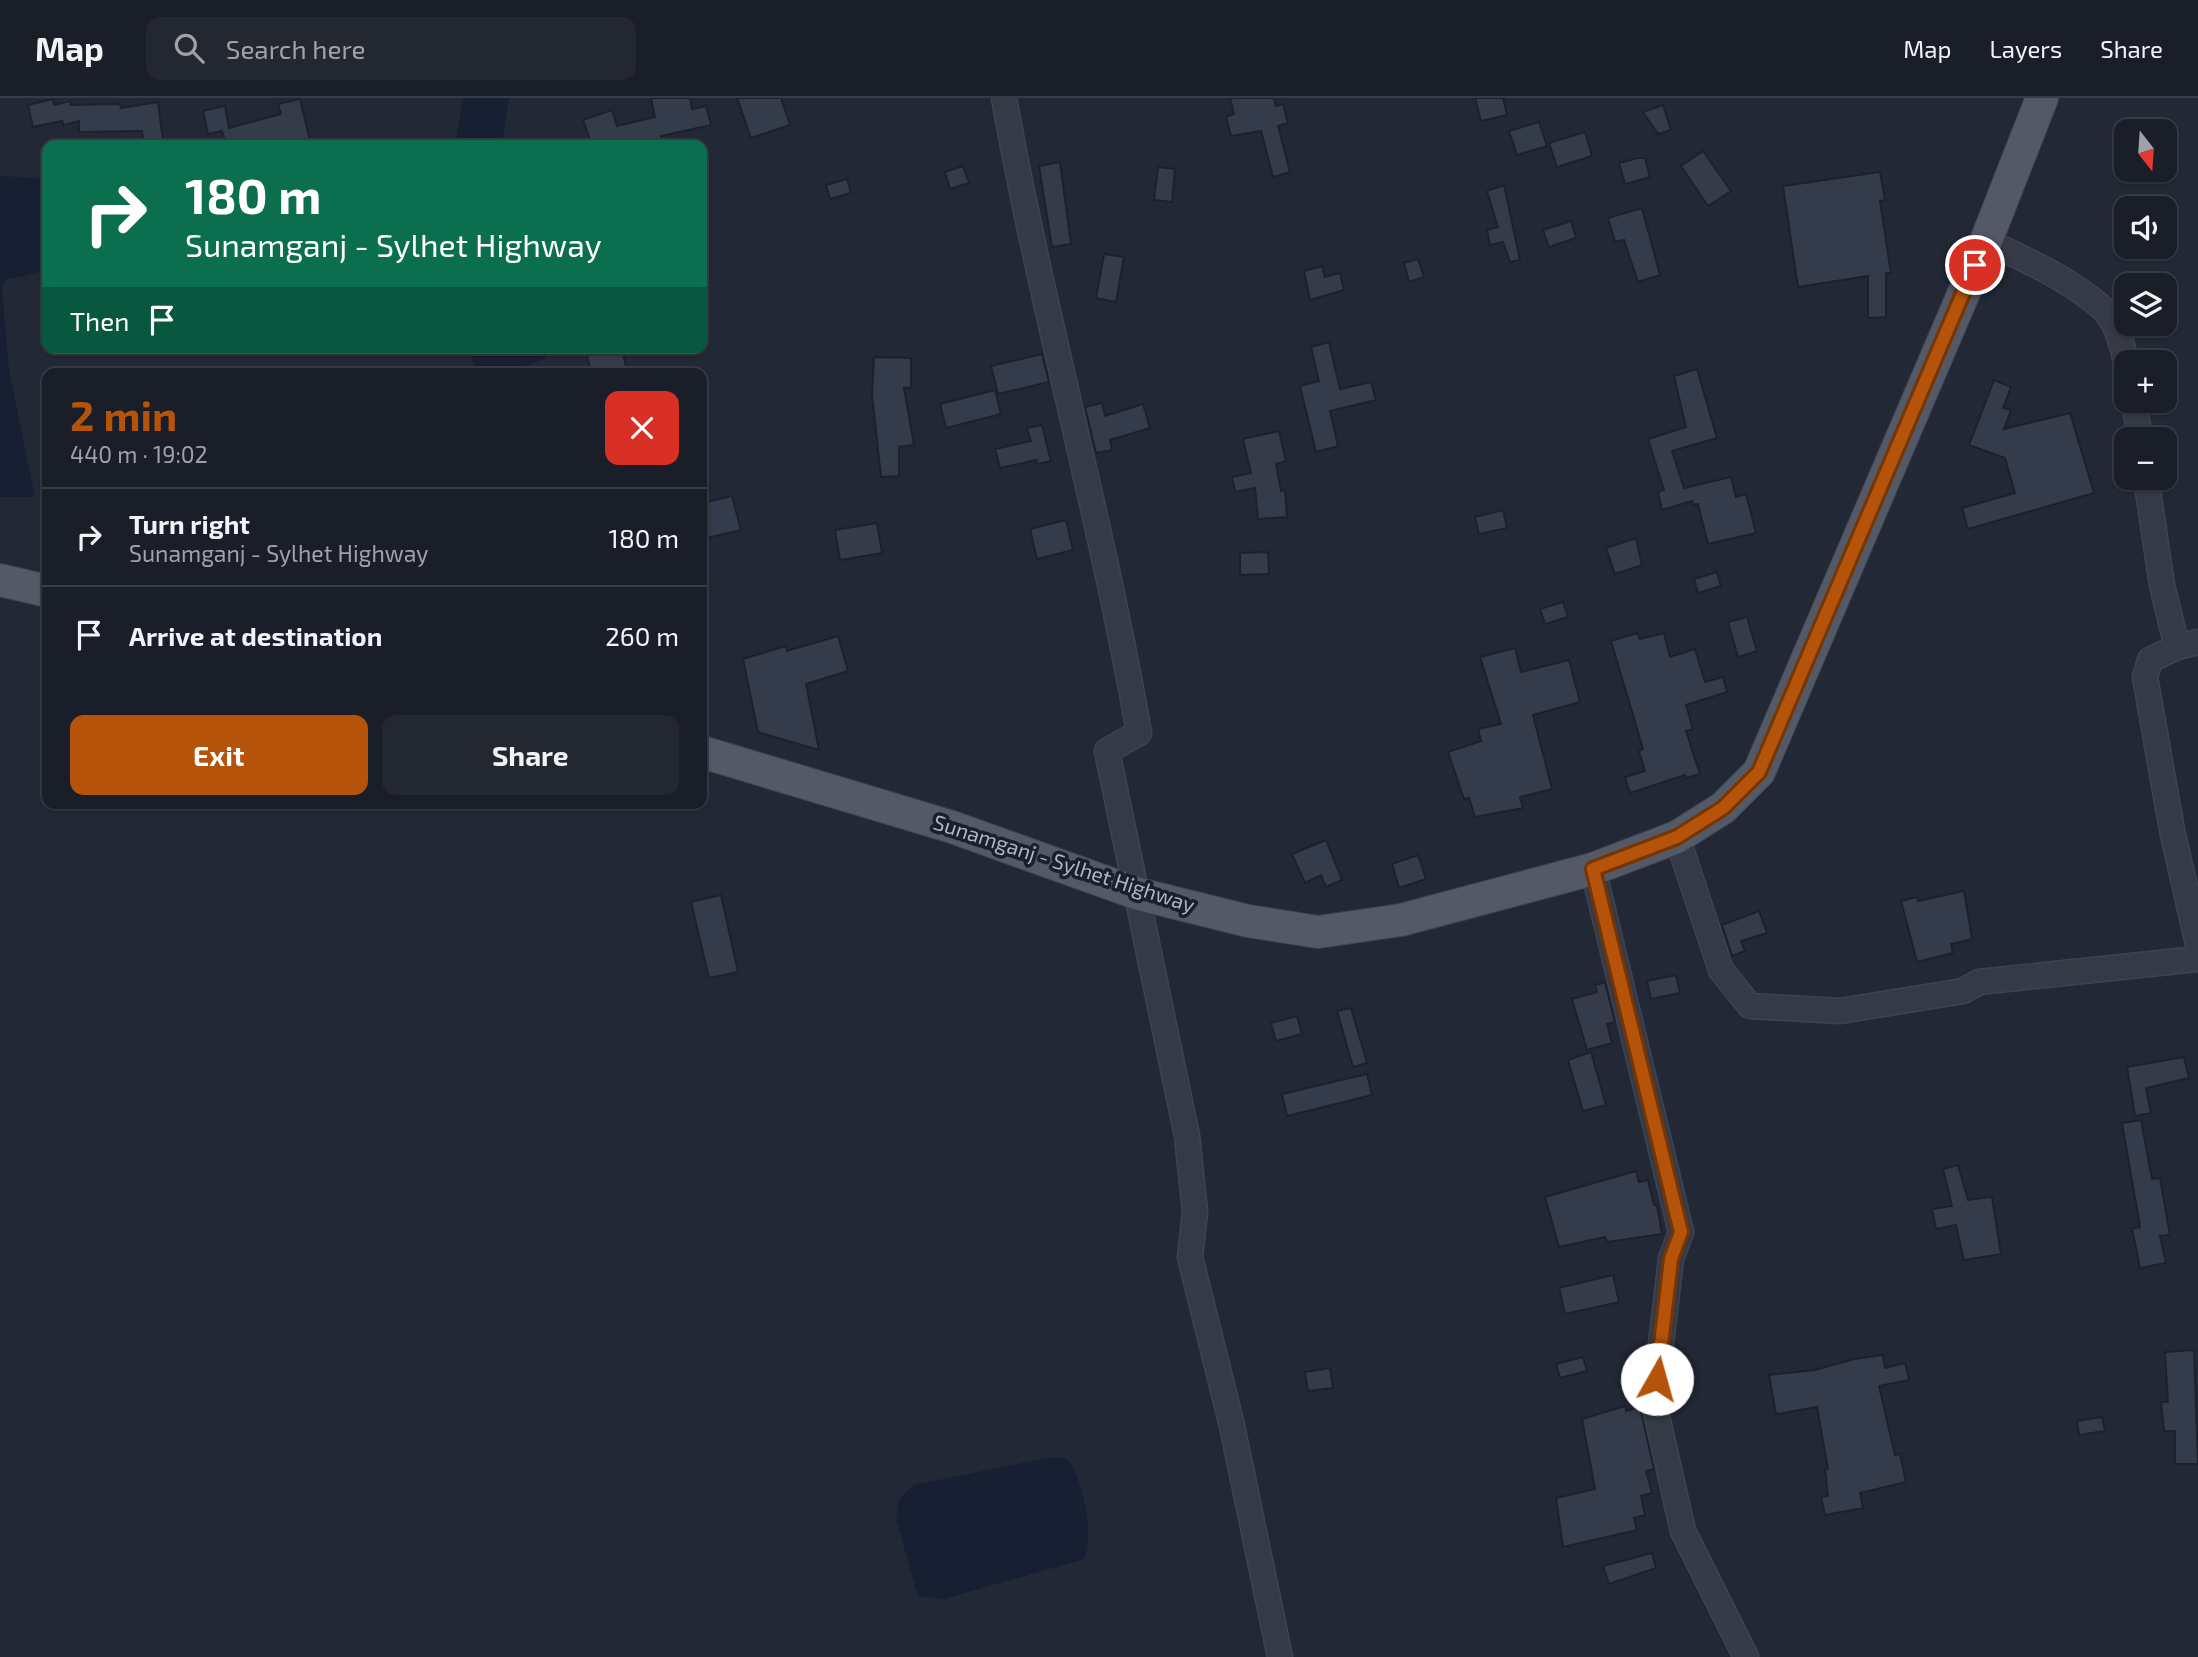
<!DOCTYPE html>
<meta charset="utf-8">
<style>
body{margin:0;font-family:"Exo 2",sans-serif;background:#232730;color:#f1f3f6;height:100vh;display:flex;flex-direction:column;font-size:26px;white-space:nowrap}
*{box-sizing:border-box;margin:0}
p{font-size:23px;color:#9fa2a8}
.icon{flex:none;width:38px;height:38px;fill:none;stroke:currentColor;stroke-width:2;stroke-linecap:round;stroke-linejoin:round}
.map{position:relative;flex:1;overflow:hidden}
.details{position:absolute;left:42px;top:270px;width:665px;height:441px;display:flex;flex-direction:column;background:#1a1e28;border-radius:14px;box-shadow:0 2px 5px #0004,0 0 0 2px #383c45}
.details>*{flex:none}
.banner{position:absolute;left:42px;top:42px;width:665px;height:214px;border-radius:14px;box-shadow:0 2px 5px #0004,0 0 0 2px #383c45;background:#0b6e4f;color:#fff;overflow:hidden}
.needle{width:46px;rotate:163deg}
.fabs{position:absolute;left:2114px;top:21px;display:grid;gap:14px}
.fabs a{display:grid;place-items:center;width:63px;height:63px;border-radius:14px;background:#1a1e28;box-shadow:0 2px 5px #0004,0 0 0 2px #383c45;font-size:35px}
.pin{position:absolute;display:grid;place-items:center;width:60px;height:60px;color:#fff;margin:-30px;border:4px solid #fff;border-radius:50%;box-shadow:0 2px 7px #0007}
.me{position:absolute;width:77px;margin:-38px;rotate:7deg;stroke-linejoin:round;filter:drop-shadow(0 0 5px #0008)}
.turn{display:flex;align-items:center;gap:24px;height:147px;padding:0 28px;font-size:32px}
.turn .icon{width:91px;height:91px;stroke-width:2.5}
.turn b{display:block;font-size:49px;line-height:60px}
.then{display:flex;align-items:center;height:66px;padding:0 28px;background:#0003;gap:14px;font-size:26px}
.round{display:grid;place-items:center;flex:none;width:74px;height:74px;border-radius:14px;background:#232730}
.summary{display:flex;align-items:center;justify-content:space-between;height:119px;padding:0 28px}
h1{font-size:42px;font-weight:700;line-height:52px;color:#b45309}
.primary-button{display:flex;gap:14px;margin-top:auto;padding:14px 28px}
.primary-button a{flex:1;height:80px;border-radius:14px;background:#b45309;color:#fff;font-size:28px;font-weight:700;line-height:80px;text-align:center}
.primary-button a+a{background:#232730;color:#f1f3f6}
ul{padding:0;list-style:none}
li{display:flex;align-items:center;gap:21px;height:98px;padding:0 28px;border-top:2px solid #383c45}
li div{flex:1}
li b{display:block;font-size:26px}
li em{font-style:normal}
header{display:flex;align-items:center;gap:42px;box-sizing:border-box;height:98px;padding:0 35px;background:#1a1e28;border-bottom:2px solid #383c45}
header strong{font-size:33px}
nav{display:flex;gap:38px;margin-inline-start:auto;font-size:24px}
.search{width:490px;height:63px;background:#232730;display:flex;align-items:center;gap:18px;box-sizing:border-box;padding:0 24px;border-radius:14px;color:#9fa2a8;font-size:26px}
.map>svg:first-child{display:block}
</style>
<header>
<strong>Map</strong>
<div class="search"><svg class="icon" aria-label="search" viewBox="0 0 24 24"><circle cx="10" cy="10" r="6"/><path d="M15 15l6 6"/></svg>Search here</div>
<nav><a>Map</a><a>Layers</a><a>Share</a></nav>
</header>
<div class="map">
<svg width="2198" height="1559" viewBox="0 0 2198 1559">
<rect width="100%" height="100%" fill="#222835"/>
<g fill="#171f32">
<polygon points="463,0 509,0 502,47 455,47"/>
<polygon points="0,78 38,80 47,96 47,172 5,182 2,192 9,272 35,399 0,399"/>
<polygon points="470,250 544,250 546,260 507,275 476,275"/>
<path d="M1046,1360h19c18,15 30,80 19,101l-140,40 -26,-3 -22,-77 4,-21 14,-13z"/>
</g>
<g fill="#343c4c" stroke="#1c212d" stroke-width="2">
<polygon points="651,0 690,0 692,11 706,8 711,27 661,38 663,47 592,47 583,22 612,12 617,28 655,19"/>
<polygon points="737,0 781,0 790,27 751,40"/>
<polygon points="1230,0 1274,0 1276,8 1283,6 1288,25 1278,28 1290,74 1273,79 1261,33 1231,38 1226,19 1234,16"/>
<polygon points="1475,0 1503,0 1507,17 1481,23"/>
<polygon points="53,1 54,7 70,3 71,7 120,6 121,10 158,4 163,43 144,45 142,33 79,34 79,23 64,27 62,23 33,29 28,7"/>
<polygon points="300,1 311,47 226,47 222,33 208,36 203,13 225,8 229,30 281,16 278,6"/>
<polygon points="1663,7 1671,32 1658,36 1643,14"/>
<polygon points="1539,24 1547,48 1517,57 1509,33"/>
<polygon points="1585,34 1592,58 1557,69 1549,45"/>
<polygon points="1703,53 1731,93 1708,108 1681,68"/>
<polygon points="1638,60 1645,60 1650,79 1625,86 1619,65"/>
<polygon points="1060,64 1071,146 1052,149 1039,68"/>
<polygon points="963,68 969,85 950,91 945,74"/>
<polygon points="1158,69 1175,71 1172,104 1154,102"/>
<polygon points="1880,74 1885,102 1880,103 1891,175 1886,175 1886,219 1868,220 1868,178 1798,189 1783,88"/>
<polygon points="847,81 851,95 830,101 826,87"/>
<polygon points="1504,87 1520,162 1510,164 1503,144 1490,147 1487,132 1498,129 1487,93"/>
<polygon points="1642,110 1660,177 1638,184 1624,142 1615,144 1608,120"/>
<polygon points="1571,123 1576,140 1549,149 1543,132"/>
<polygon points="1104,156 1124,159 1116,204 1096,200"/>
<polygon points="1418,161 1424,179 1409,184 1404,165"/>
<polygon points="1322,168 1325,179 1340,175 1344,192 1310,202 1304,173"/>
<polygon points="1329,244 1340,291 1371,284 1376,302 1330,313 1338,348 1316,354 1300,288 1319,283 1311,249"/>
<polygon points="599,250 622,250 626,269 591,275 586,253"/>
<polygon points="1042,256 1049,284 998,296 991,268"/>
<polygon points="874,259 911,260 911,290 904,290 914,347 899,349 899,378 881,379 872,297"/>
<polygon points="1697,271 1717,340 1672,353 1684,390 1731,379 1736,399 1746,396 1756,435 1708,446 1698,406 1693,407 1692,403 1662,412 1658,394 1664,392 1648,341 1686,329 1674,278"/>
<polygon points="1994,282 2011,289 2003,310 2011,312 2004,331 2070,315 2094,395 1968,431 1962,410 2015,395 2005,360 1969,347"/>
<polygon points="995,292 1001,316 946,330 940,306"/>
<polygon points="1102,305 1105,318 1143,306 1150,330 1110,342 1112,352 1096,355 1085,309"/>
<polygon points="1042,327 1051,363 1037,366 1036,362 1000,370 995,351 1031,343 1027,330"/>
<polygon points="1279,333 1286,363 1276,366 1281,393 1285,392 1287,419 1258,421 1255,390 1235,394 1232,379 1251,375 1243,341"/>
<polygon points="732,398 741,432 702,441 702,405"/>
<polygon points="1503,412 1507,430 1479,436 1475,419"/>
<polygon points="1066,422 1073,452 1037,461 1030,431"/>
<polygon points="877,425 882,455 840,462 835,432"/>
<polygon points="1636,440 1642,467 1615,476 1606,450"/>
<polygon points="1268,454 1269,476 1240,477 1240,455"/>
<polygon points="1717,474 1721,488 1698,495 1694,481"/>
<polygon points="1563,504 1568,519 1545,526 1540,511"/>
<polygon points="1747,519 1757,553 1738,559 1728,524"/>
<polygon points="1637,535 1640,541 1664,535 1670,559 1695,551 1705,584 1723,579 1727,594 1686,607 1693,631 1686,633 1700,676 1686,680 1685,677 1630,695 1625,679 1645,673 1639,653 1643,651 1611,543"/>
<polygon points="838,538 848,573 806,586 819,652 758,634 743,561 786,548 787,553"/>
<polygon points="1515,550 1521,574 1569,562 1580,604 1533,617 1552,691 1520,699 1523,710 1475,719 1469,700 1464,701 1448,654 1481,643 1478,631 1501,626 1480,559"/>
<polygon points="1326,742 1342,782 1326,789 1321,777 1305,785 1292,756"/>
<polygon points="1418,757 1426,781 1399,790 1392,766"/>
<polygon points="1964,793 1972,841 1951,846 1953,855 1917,864 1901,803 1917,799 1918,803"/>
<polygon points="721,797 738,874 709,880 691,804"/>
<polygon points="1759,813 1767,835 1741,843 1745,853 1732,858 1722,827"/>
<polygon points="1676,877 1680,895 1651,901 1647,883"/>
<polygon points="1605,884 1615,924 1607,926 1612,945 1587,952 1572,901 1597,894 1595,887"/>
<polygon points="1351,910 1367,965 1353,969 1337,913"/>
<polygon points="1297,918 1302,936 1276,943 1271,925"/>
<polygon points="1591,954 1606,1007 1583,1013 1568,962"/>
<polygon points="2184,959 2189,980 2146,990 2151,1015 2135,1018 2127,969"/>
<polygon points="1367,976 1372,997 1287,1018 1282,996"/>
<polygon points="2141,1022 2152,1081 2160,1080 2170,1137 2160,1138 2166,1165 2140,1170 2132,1131 2140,1129 2122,1025"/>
<polygon points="1958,1067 1968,1102 1992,1099 2001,1156 1964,1162 1956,1127 1936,1131 1932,1111 1952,1108 1943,1071"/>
<polygon points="1636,1073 1639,1084 1648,1082 1654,1107 1657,1107 1662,1136 1607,1144 1605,1139 1559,1149 1545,1099"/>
<polygon points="1613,1177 1619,1204 1565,1216 1559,1190"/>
<polygon points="2194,1252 2198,1366 2175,1366 2175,1333 2164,1333 2161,1304 2168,1304 2165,1254"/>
<polygon points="1883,1257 1885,1270 1905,1265 1909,1282 1879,1288 1895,1357 1900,1356 1906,1384 1860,1395 1863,1410 1825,1417 1821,1399 1828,1398 1825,1371 1828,1371 1817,1309 1776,1316 1769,1277 1815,1272 1854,1261"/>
<polygon points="1583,1259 1587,1273 1560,1280 1556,1266"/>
<polygon points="1330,1270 1333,1290 1308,1293 1305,1274"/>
<polygon points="1625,1308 1626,1313 1640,1309 1654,1371 1646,1373 1652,1395 1641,1398 1645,1417 1634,1420 1637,1432 1563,1449 1556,1400 1595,1391 1582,1321"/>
<polygon points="2102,1319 2105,1333 2079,1337 2077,1323"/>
<polygon points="1652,1455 1656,1470 1609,1486 1603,1468"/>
</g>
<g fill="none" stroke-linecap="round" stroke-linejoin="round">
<g stroke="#3e4350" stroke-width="27">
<g id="minor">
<path d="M1004,0c38,213 98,422 135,635l-32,18 80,385 8,76 -5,45 42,169 48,231"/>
<path d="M1986,143c37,17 87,40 117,68 13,12 20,37 23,54"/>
<polyline points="2134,303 2140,341"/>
<polyline points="2146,380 2162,487 2177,549 2198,544"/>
<polyline points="2177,549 2150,562 2145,579 2172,732 2198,846"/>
<polyline points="1677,739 1721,872 1750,908 1840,913 1963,893 1979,884 2198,861"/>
<polyline points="1593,771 1681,1134 1671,1161 1654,1305 1683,1433 1746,1559"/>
</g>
</g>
<g stroke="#3e4350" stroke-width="34">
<g id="major">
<polyline points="0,482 47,493"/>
<polyline points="702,654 952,729 1139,796 1248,823 1318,834 1401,822 1593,771 1677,739 1723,710 1759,674 1986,143 2042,0"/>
</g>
</g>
<use href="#minor" stroke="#353a46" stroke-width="24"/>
<use href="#major" stroke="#535966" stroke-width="32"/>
</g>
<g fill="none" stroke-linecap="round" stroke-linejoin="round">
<g stroke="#753606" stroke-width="18">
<polyline id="route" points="1657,1281 1671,1161 1681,1134 1593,771 1677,739 1723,710 1759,674 1975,167"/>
</g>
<use href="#route" stroke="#b45309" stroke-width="12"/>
</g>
<g text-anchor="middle" stroke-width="7" stroke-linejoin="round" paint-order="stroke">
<g font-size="21" fill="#afb5c3" stroke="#1b1f2b">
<text transform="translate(1064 766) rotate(18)" y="7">Sunamganj - Sylhet Highway</text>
</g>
</g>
</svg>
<div class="fabs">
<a><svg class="needle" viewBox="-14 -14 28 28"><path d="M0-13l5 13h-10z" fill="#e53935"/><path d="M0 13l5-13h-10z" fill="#9fa2a8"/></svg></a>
<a><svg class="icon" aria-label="sound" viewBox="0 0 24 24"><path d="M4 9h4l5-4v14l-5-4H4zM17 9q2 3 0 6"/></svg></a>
<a><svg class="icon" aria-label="layers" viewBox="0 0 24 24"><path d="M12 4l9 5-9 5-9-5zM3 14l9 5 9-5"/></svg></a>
<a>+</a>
<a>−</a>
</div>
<div class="pin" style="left:1975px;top:167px;background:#d93025"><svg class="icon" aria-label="arrive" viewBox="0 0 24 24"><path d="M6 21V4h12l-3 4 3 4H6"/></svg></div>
<svg class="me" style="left:1657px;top:1281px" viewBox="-20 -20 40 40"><circle r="19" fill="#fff"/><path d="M0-13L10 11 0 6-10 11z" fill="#b45309"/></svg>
<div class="banner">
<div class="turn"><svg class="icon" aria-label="right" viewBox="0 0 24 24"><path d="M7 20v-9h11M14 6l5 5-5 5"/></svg><div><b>180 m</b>Sunamganj - Sylhet Highway</div></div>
<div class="then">Then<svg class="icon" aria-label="arrive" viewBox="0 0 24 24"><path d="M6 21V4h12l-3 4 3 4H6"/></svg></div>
</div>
<section class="details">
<div class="summary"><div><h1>2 min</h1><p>440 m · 19:02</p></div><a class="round" style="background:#d93025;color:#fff"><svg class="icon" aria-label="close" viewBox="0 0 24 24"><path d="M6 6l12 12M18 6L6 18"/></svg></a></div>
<ul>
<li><svg class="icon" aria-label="right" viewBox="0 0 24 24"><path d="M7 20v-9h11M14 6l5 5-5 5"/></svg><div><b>Turn right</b><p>Sunamganj - Sylhet Highway</p></div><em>180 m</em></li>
<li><svg class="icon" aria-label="arrive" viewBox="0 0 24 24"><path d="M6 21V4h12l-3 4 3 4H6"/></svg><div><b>Arrive at destination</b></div><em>260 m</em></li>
</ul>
<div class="primary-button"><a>Exit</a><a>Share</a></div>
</section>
</div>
